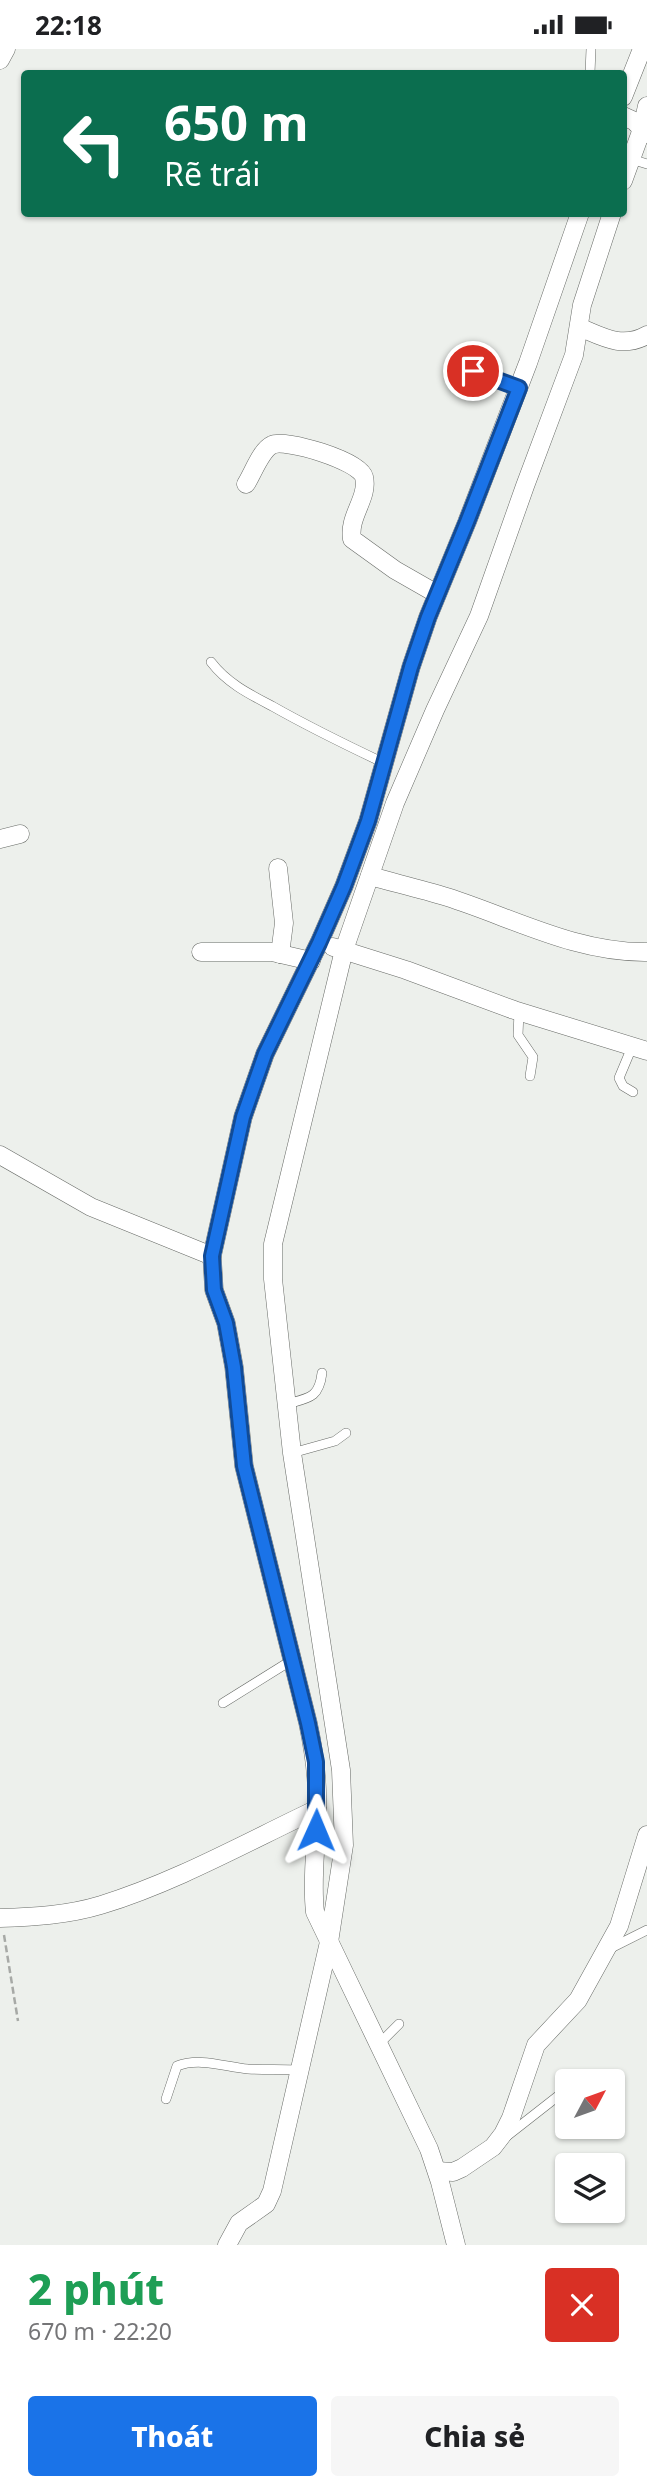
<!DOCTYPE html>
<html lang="vi">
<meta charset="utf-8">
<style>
body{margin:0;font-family:"Noto Sans",sans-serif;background:#f6f6f6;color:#202124;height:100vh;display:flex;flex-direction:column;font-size:26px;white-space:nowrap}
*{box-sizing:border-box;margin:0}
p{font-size:23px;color:#757577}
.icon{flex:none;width:38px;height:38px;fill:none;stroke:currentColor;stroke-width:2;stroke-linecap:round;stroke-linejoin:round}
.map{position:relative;height:2196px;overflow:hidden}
.details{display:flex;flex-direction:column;background:#fff;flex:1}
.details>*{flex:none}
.guide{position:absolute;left:21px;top:21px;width:606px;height:147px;border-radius:7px;box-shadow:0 2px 5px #0004;background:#0b6e4f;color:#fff;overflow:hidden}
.needle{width:46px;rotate:49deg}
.fabs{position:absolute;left:555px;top:2020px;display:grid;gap:14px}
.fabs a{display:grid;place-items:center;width:70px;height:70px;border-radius:7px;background:#fff;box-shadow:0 2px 5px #0004;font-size:35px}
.pin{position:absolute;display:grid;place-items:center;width:60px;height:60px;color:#fff;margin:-30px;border:4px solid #fff;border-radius:50%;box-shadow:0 2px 7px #0007}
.me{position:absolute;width:77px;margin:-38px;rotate:1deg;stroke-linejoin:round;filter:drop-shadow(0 0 5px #0008)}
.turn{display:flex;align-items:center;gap:24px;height:147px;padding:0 28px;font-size:32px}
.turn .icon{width:91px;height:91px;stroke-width:2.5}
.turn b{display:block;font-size:49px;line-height:60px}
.round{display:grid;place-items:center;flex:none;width:74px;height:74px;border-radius:7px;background:#f6f6f6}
.head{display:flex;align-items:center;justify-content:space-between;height:119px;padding:0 28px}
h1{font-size:42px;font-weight:800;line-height:52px;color:#1e9e55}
.primary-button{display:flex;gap:14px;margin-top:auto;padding:14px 28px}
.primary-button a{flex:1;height:80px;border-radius:7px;background:#1a73e8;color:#fff;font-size:28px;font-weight:800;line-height:80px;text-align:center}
.primary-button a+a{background:#f6f6f6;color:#202124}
.status{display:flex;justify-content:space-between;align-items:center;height:49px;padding:0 35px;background:#fff;direction:ltr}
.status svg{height:19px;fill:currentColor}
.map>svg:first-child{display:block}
</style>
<div class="status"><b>22:18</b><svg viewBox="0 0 49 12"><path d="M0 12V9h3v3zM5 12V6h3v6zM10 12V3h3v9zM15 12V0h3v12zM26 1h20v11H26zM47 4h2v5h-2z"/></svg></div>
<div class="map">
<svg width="647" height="2196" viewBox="0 0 647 2196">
<rect width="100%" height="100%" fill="#edf0ec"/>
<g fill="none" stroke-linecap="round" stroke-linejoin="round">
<g stroke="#676a66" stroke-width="10">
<g id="lane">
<polyline points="590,24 591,0"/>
<polyline points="631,110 647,115"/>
<polyline points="473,322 519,339"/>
<path d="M211,613c16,21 38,32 61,44 37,21 74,39 112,57"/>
<polyline points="519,963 518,986 533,1008 530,1027"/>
<polyline points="632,998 619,1029 623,1037 633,1043"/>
<path d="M287,1355c22,-6 32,-6 35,-31"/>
<polyline points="292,1404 335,1392 346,1384"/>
<polyline points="223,1654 292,1611"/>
<polyline points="611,1899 647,1881"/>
<polyline points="378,1996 399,1975"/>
<path d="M166,2050l11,-33c23,-9 48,1 71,3 17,1 34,0 50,1"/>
<polyline points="507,2087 567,2040"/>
</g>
</g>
<g stroke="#676a66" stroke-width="19">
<g id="street">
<polyline points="0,11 6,0"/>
<polyline points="623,48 642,0"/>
<polyline points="623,67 634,72 647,85"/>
<polyline points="623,132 642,80 647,57"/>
<path d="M579,278c24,10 43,22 68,8"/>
<path d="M246,435c7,-11 15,-34 26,-39 13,-7 88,16 92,32 5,21 -16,39 -12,62l43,31 42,24"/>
<polyline points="0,790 20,785"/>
<polyline points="278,819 284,874 280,905"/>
<path d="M370,827c25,7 51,13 77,21 66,21 129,56 200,55"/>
<polyline points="333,898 406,921 514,961 647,1002"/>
<polyline points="201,903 272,903 311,912"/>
<polyline points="0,1106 91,1158 212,1207"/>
<path d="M0,1869c34,-1 68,-3 101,-13 75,-23 146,-63 216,-96"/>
<polyline points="437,2122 453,2123 462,2119 493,2098 503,2085 511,2069 536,1996 578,1951 619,1877 647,1786"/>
<polyline points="227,2196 239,2174 266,2155 272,2142 329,1893 344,1796 341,1721 292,1404 273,1230 273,1195 344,901 395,754 435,661 479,567 525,437 574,306 582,256 612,164"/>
<path d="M456,2196l-16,-63 -11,-33 -114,-237c-4,-34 2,-69 2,-103 1,-30 -3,-58 -9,-86l-64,-257 -10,-99 -8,-44 -12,-33 -2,-34 31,-139 22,-63 54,-111 25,-57 24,-65 43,-154 17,-50 39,-95 61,-159 52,-150"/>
</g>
</g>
<polyline stroke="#a7a9a6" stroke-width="2.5" stroke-dasharray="7 3.5" stroke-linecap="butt" points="4,1886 18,1972"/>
<use href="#lane" stroke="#fff" stroke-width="9"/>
<use href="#street" stroke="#fff" stroke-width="18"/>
</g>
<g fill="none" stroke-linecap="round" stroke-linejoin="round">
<g stroke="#114b97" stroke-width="18">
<polyline id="route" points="316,1781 316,1713 308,1674 244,1417 234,1318 226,1274 214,1241 212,1207 243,1068 265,1005 319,894 344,837 368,772 411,618 428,568 467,473 519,339 473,322"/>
</g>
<use href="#route" stroke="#1a73e8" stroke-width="12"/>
</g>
</svg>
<div class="fabs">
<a><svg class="needle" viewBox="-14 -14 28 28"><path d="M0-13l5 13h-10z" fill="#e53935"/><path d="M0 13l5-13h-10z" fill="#757577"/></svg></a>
<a><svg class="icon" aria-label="layers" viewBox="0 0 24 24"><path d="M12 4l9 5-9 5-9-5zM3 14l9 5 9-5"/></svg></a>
</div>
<div class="pin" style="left:473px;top:322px;background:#d93025"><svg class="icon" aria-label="arrive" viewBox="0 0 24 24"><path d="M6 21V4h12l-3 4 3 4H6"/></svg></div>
<svg class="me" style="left:316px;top:1781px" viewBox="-20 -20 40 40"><path d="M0-17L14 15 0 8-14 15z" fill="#1a73e8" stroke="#fff" stroke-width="4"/></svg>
<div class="guide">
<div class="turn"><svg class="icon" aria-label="left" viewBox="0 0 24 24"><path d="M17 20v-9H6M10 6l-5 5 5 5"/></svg><div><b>650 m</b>Rẽ trái</div></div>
</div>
</div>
<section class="details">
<div class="head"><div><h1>2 phút</h1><p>670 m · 22:20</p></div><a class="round" style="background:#d93025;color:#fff"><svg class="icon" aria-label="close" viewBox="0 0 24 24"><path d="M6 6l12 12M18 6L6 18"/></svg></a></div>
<div class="primary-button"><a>Thoát</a><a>Chia sẻ</a></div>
</section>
